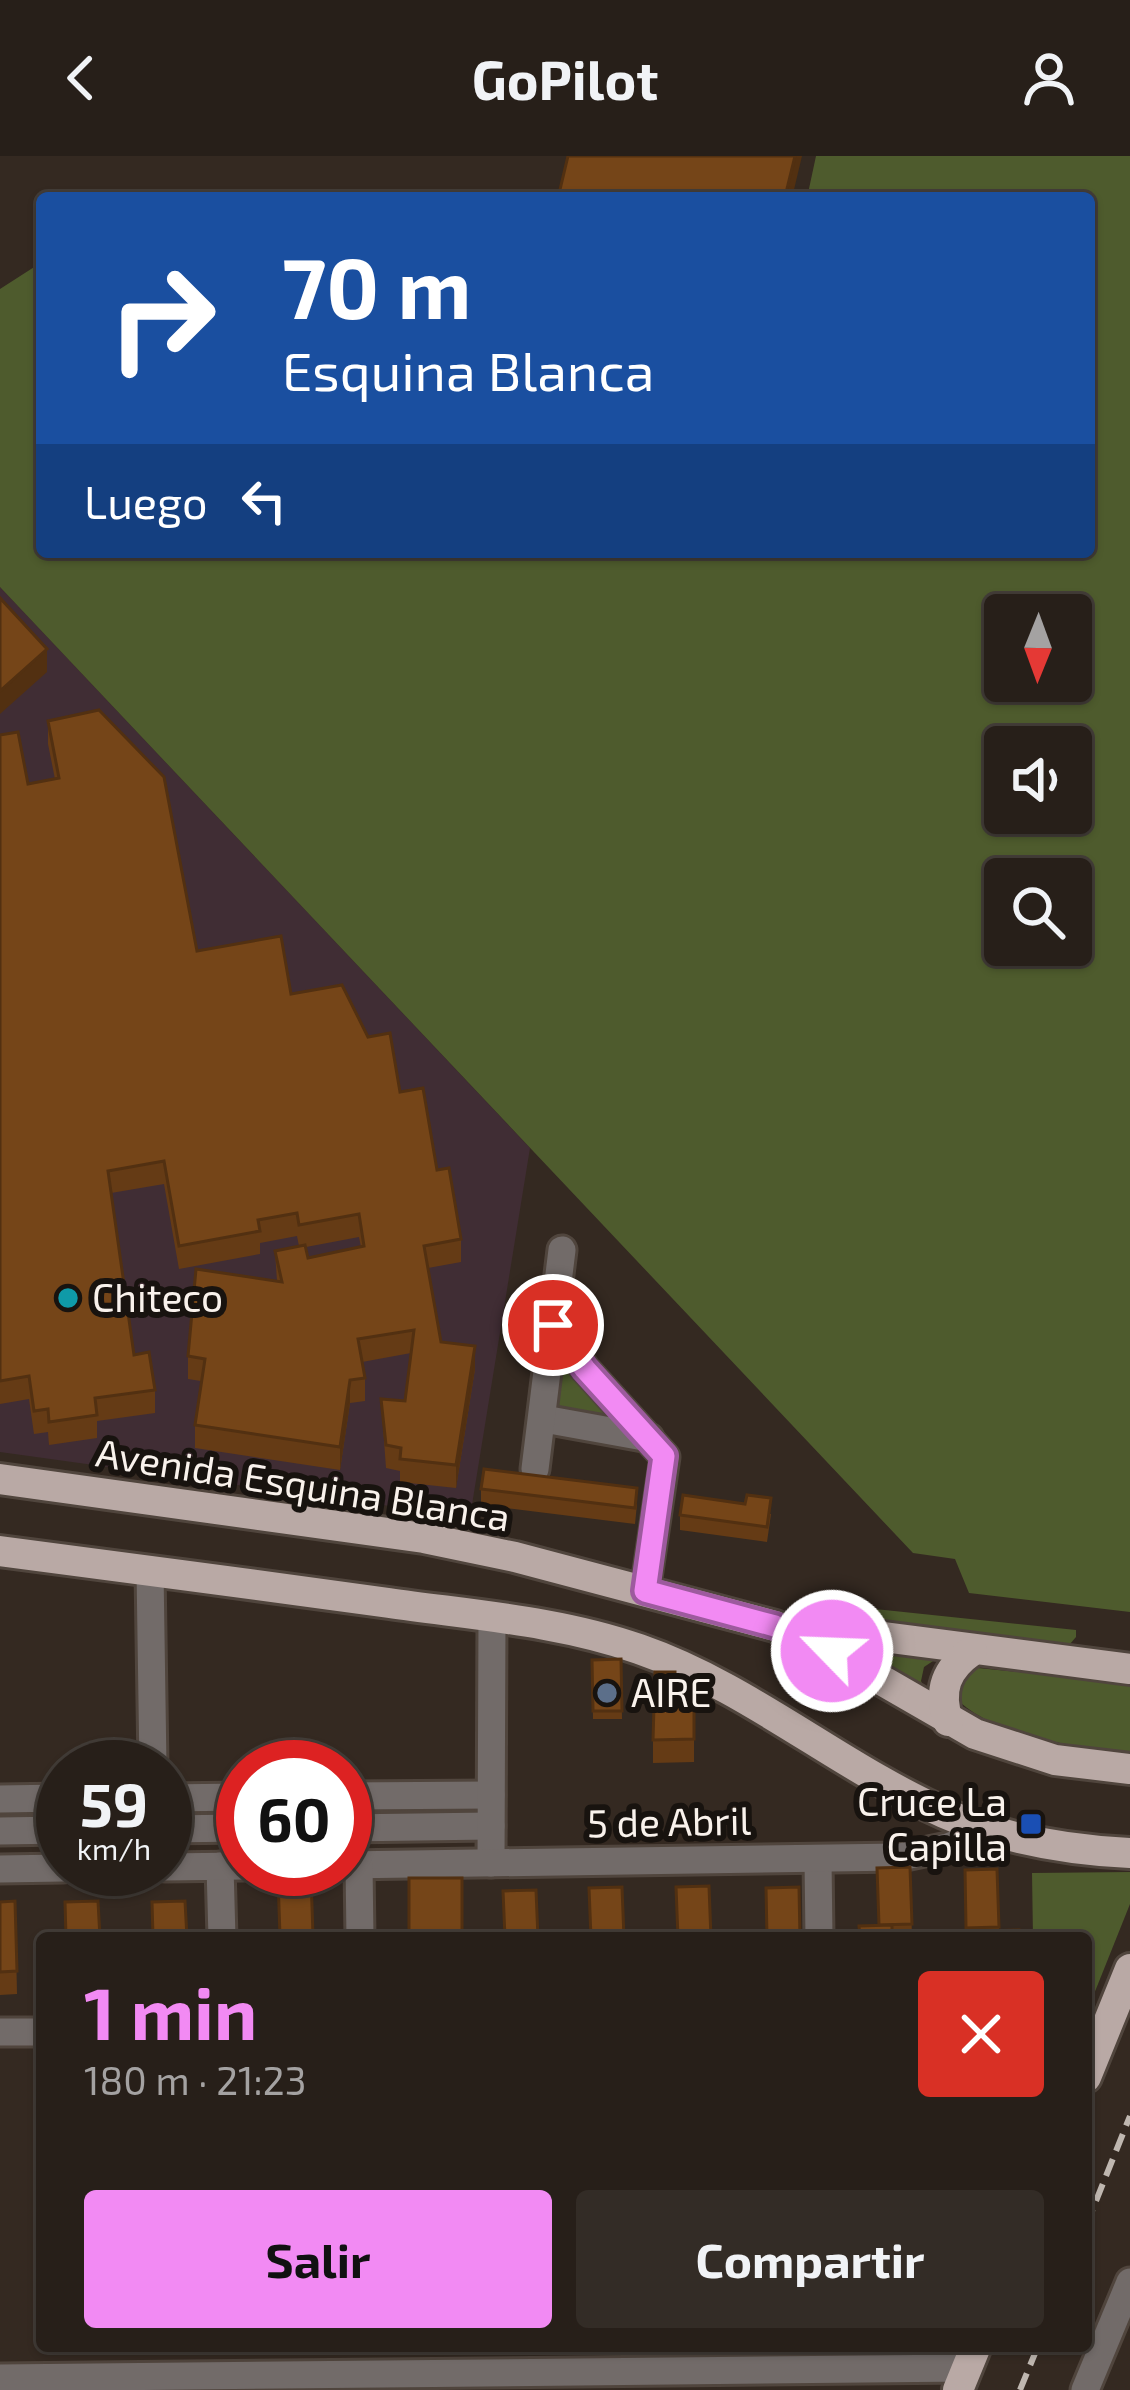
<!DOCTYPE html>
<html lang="es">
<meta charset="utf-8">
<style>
body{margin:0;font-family:"Exo 2",sans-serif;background:#332c26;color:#f1f3f6;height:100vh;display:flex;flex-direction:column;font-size:45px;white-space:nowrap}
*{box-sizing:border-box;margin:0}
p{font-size:39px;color:#a4a2a2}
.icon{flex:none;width:66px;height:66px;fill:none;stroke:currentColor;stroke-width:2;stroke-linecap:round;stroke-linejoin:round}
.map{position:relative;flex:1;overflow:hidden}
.sheet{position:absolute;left:36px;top:1776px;width:1056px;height:420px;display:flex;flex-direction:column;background:#271f19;border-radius:12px;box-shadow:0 3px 9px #0004,0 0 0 3px #433d38}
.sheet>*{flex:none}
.top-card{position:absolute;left:36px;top:36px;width:1059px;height:366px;border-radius:12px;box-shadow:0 3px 9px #0004,0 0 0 3px #433d38;background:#1a4fa0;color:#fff;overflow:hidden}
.needle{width:78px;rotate:181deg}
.buttons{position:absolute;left:984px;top:438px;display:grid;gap:24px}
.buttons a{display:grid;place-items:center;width:108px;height:108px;border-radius:12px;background:#271f19;box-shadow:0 3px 9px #0004,0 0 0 3px #433d38;font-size:60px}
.speed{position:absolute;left:36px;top:1584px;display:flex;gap:24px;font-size:60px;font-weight:700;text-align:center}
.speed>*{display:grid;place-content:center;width:156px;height:156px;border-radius:50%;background:#271f19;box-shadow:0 3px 9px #0004,0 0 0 3px #433d38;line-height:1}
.speed small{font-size:30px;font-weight:400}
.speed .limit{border:18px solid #d22;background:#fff;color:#111}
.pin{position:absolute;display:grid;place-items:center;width:102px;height:102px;color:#fff;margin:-51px;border:6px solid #fff;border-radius:50%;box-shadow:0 3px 12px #0007}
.me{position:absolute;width:132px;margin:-66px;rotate:294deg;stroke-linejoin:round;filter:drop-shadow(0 0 9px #0008)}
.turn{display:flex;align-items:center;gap:42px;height:252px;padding:0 48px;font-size:54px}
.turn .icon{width:156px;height:156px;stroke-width:2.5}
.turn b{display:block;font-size:84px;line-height:102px}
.then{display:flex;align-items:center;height:114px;padding:0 48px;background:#0003;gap:24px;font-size:45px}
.round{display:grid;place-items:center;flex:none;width:126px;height:126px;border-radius:12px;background:#332c26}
.summary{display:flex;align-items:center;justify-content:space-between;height:204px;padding:0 48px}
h1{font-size:72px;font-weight:700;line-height:90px;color:#f28af3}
.action{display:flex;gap:24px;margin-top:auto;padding:24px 48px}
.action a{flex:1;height:138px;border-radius:12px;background:#f28af3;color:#111;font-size:48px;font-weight:700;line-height:138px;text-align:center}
.action a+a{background:#332c26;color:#f1f3f6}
header{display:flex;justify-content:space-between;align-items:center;height:156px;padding:0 48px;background:#271f19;font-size:54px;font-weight:700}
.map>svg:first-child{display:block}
</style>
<header><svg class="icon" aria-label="back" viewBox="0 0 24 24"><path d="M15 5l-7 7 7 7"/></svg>GoPilot<svg class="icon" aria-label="person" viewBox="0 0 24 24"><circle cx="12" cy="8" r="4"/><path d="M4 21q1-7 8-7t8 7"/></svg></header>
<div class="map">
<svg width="1130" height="2234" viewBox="0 0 1130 2234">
<rect width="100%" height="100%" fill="#342921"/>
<polygon fill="#402d34" points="0,431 530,992 470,1361 0,1296"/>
<g fill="#4e5b2d" fill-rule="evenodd">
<path d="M816,0h314v1456l-161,-19 -14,-34 -42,-6 -913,-966v-298l42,-27v290h1047v-354h-282zM1005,459h66v66h-66zM1005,591h66v66h-66zM1005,723h66v66h-66z"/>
<polygon points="557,1190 628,1269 553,1255"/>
<polygon points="837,1449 1076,1474 1076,1481 1063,1496 819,1469 817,1454"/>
<polygon points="855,1488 939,1501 924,1511 921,1525 926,1537 851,1495"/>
<path d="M978,1512l152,15v69c-59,-7 -133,-12 -178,-57l12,-23z"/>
<polygon points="1130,1716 1130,1748 1086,1858 1086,1782 1033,1782 1032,1717"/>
</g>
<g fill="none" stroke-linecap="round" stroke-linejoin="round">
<g stroke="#50453d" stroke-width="33">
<g id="minor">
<polyline points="553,1169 585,1213 665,1301 645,1435"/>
<polyline points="544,1263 649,1282"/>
<polyline points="535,1313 562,1094"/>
<polyline points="150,1414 153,1611"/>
<polyline points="345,1640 491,1639"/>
<polyline points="165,1642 243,1641"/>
<polyline points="0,1643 63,1642"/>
<polyline points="345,1672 491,1670"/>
<polyline points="165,1673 243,1672"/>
<polyline points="0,1675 63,1674"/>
<polyline points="818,1704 819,1782"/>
<polyline points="491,1707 492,1462"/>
<polyline points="345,1709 900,1701 948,1691 989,1674"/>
<polyline points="359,1709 360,1782"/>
<polyline points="220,1710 222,1782"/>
<polyline points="165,1711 243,1710"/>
<polyline points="0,1713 63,1712"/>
<polyline points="0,1876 42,1876"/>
<polyline points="0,2222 967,2212"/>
<polyline points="1085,2234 1130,2126"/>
</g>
</g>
<g stroke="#50453d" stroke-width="36">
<g id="major">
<polyline points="0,1323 424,1382 515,1401 775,1470 831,1495 975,1578 1055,1604 1130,1613"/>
<path d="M0,1395c130,17 259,34 389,52 83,12 171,18 250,46 110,38 199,117 305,164 59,26 122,37 186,40"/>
<polyline points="799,1470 1130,1513"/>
<path d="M948,1565c-10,-31 -2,-52 24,-70"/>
<polyline points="1086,1921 1130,1813"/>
<polyline points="958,2234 976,2190"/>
</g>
</g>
<use href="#minor" stroke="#726b69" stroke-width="27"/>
<use href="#major" stroke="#b9a9a5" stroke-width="30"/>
<g stroke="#bfb7b0" stroke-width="6" stroke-dasharray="18 9" stroke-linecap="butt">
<polyline points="1086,2070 1130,1960"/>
<polyline points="1020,2234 1038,2190"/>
</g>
</g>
<g fill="#653b15" fill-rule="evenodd">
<path d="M48,565l149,230 94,43 77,43 32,55 37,78 24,69v23l-33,6 13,74 34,27 -19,119 -56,-6v-11l-14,-3 -5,-69 24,2 6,-48 -49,9 3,16v23l-15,2 -10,67 -145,-22v-23l6,-44 -13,-2v-23l89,-75 -2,-30 24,-5 -2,-10 -37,7v11l-81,15 -15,-85 -53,9 23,162 21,35v23l-58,8v17l-48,7 -1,-13 -14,2 -5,-35 -29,5v-669l28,49 27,-5 -7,-35zM359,1081l2,10 -53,11 -2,-11z"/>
<polygon points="481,1333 637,1348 635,1368 481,1349"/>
<polygon points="771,1358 767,1386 680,1374 680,1359"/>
<polygon points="621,1503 622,1563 593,1563 592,1504"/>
<polygon points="694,1524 694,1606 653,1607 653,1584 675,1525"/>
<polygon points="910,1711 912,1782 859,1782 878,1770"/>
<polygon points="997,1713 999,1774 1019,1782 966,1782 965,1714"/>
<polygon points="15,1745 17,1838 0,1839 0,1746"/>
</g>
<g fill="#523011">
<polygon points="795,0 802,0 792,42 786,42"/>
<polygon points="47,493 47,516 0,558 0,535"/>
<polygon points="475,1190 475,1213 456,1332 456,1309"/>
<polygon points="350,1224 350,1247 340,1314 340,1291"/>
</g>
<g fill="#754518" stroke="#523011" stroke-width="3">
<polygon points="568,0 795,0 786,37 807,42 558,42"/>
<polygon points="0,442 47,493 0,535"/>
<polygon points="99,554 164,621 197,795 281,780 291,838 342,829 368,881 390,877 400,936 423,932 437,1014 449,1012 461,1083 424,1090 441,1186 475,1190 456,1309 400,1303 401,1292 386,1289 381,1243 405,1245 414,1174 358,1183 365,1222 350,1224 340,1291 195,1269 205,1203 188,1200 196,1113 282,1126 275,1095 305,1089 308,1102 364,1090 359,1058 299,1069 297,1057 258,1064 260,1075 179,1090 164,1005 108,1015 134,1199 149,1196 155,1234 95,1242 97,1259 49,1266 48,1253 34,1255 29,1220 0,1225 0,579 18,576 28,628 59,622 48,565"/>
<polygon points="484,1313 637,1332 635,1352 481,1333"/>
<polygon points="683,1339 745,1348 747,1339 771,1342 767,1371 680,1359"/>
<polygon points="621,1503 622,1555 593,1555 592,1504"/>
<polygon points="655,1516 675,1516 675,1525 694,1524 694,1583 653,1584"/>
<polygon points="910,1711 912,1768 879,1769 877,1712"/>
<polygon points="997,1713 999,1771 966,1772 965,1714"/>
<polygon points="311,1721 313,1779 280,1780 278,1723"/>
<rect x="409" y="1722" width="53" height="60"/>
<polygon points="709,1730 711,1782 678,1782 676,1731"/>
<polygon points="622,1731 624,1782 591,1782 589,1732"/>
<polygon points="799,1731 800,1782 767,1782 766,1732"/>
<polygon points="536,1734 538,1782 505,1782 503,1735"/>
<polygon points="15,1745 17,1815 0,1816 0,1746"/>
<polygon points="98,1745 100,1782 66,1782 65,1746"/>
<polygon points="185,1745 187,1782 153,1782 152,1746"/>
<polygon points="892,1769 892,1782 860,1782 859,1770"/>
<polygon points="1019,1774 1019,1782 987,1782 987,1775"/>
</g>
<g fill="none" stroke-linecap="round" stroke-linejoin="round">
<g stroke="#9d5a9e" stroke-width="30">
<polyline id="route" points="553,1169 585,1213 664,1300 645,1435 775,1470 832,1495"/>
</g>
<use href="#route" stroke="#f28af3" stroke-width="21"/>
</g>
<circle fill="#0f9aa8" stroke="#18130f" stroke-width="4.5" cx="68" cy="1142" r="12"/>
<circle fill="#5c6f8a" stroke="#18130f" stroke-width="4.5" cx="607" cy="1537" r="12"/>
<rect fill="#1a4fb4" stroke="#18130f" stroke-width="4.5" x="1019" y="1656" width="24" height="24" rx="6"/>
<g text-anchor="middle" stroke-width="12" stroke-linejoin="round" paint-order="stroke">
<g font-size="39" fill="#f9f2ec" stroke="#18130f" text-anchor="start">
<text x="92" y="1156">Chiteco</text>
<text x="631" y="1551">AIRE</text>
<text x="1007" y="1660" text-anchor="end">Cruce La<tspan x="1007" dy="45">Capilla</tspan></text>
</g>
<g font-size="39" fill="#f9f2ec" stroke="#18130f">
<text transform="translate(303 1329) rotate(9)" y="14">Avenida Esquina Blanca</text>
<text transform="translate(669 1666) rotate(-1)" y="14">5 de Abril</text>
</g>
</g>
</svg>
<div class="buttons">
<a><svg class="needle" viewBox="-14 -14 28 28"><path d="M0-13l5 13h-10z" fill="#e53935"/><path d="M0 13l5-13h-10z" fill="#a4a2a2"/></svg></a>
<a><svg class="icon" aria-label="sound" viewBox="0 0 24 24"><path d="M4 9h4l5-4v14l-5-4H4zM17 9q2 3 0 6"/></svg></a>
<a><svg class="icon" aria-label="search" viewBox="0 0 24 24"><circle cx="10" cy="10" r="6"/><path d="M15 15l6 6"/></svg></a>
</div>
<div class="speed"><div>59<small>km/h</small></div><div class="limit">60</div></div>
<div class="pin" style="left:553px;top:1169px;background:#d93025"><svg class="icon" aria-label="arrive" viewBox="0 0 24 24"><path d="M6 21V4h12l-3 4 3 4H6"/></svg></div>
<svg class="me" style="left:832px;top:1495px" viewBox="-20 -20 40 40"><circle r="17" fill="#f28af3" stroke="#fff" stroke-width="3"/><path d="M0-11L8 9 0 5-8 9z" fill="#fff"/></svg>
<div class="top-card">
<div class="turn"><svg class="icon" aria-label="right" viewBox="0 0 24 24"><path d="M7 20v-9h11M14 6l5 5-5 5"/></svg><div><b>70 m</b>Esquina Blanca</div></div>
<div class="then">Luego<svg class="icon" aria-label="left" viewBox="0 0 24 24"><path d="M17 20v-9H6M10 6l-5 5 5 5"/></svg></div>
</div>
<section class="sheet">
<div class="summary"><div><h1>1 min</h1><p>180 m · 21:23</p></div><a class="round" style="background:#d93025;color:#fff"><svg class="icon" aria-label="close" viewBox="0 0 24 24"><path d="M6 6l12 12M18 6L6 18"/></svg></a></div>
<div class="action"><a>Salir</a><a>Compartir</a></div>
</section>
</div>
